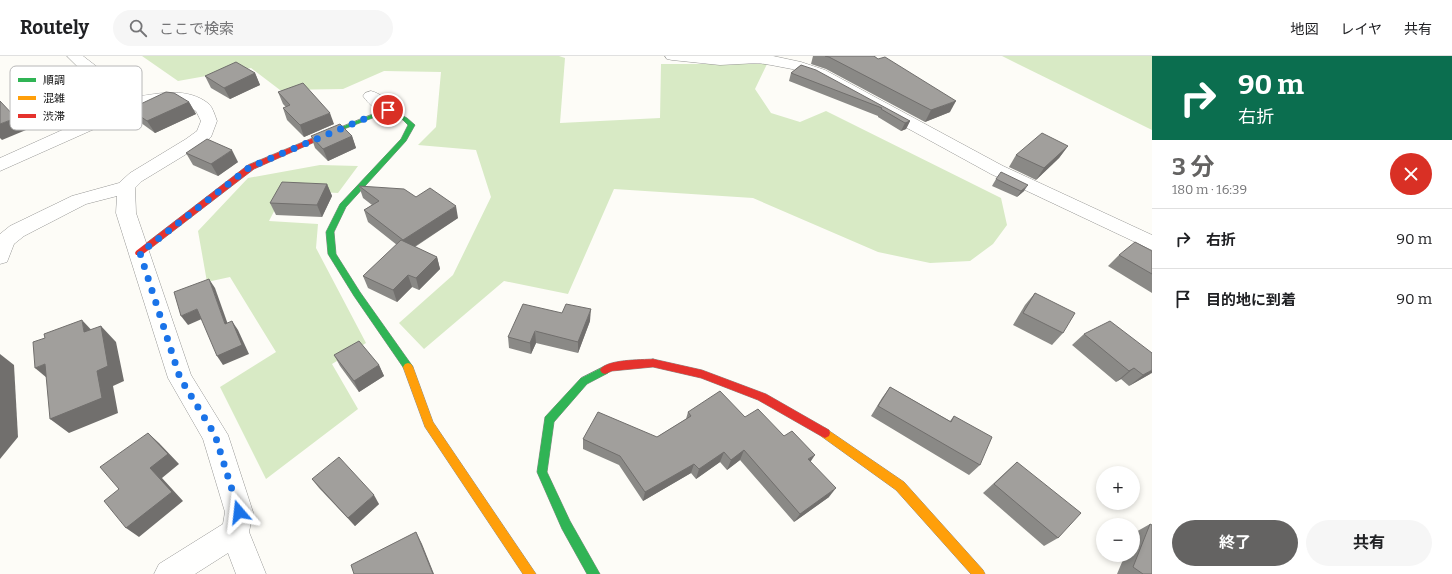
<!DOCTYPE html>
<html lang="ja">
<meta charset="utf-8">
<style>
body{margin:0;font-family:Bitter,"Noto Sans JP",serif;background:#f6f6f6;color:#202124;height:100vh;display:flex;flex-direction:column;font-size:15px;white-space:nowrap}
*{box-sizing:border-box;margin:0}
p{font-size:13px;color:#757577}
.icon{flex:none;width:22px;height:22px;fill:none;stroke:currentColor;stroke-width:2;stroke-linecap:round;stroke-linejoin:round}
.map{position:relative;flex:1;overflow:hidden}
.sheet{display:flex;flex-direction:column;background:#fff;width:300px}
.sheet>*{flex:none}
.guide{background:#0b6e4f;color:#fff;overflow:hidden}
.controls{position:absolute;left:1096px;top:410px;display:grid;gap:8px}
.controls a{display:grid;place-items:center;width:44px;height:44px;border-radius:50%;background:#fff;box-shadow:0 2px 6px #0003;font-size:20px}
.pin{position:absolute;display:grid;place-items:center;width:34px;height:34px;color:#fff;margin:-17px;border:2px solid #fff;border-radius:50%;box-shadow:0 1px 4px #0007}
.me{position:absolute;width:44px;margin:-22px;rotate:343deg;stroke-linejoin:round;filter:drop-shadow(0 0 3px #0008)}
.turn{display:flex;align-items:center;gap:14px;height:84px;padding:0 20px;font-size:18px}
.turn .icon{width:52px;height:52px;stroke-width:2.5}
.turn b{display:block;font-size:28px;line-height:34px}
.round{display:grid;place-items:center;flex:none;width:42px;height:42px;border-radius:21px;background:#f6f6f6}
.head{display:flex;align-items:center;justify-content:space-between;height:68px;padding:0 20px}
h1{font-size:24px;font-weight:700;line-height:30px;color:#646362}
.cta{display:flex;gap:8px;margin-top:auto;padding:8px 20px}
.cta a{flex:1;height:46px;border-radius:24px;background:#646362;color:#fff;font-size:16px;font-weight:700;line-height:46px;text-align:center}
.cta a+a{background:#f6f6f6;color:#202124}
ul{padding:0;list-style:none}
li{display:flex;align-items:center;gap:12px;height:60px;padding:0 20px;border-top:1px solid #e0e0e0}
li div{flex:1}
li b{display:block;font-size:15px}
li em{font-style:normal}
header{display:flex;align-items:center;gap:24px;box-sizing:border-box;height:56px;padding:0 20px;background:#fff;border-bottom:1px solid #e0e0e0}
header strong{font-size:19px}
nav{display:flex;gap:22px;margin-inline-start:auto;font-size:14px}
.search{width:280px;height:36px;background:#f6f6f6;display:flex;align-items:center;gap:10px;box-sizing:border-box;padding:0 14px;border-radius:22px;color:#757577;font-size:15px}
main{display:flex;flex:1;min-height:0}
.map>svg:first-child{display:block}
</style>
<header>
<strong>Routely</strong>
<div class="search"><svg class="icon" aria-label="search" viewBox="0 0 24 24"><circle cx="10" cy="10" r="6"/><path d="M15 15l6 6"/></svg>ここで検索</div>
<nav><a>地図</a><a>レイヤ</a><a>共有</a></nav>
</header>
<main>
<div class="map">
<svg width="1152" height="518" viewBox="0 0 1152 518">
<rect width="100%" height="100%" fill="#fdfcf7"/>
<g fill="#d8eac5">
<polygon points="142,0 559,0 565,2 560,67 660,62 661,8 767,8 755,33 771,57 800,66 826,55 1001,142 1007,169 993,188 970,205 930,207 878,196 753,142 614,133 568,238 504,225 424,293 399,267 453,219 491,141 476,94 418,89 436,71 441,16 384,15 343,33 280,34 251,12 178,25"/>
<polygon points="1002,0 1152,0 1152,74"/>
<polygon points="320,109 358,110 338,137 285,134 269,165 318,168 316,192 366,287 332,308 358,353 266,423 220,331 276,296 230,221 207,226 198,175 248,122"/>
</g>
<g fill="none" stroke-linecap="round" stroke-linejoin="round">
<g stroke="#979795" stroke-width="1">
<g id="street">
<path d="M67,0h16l53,41c24,-4 52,-10 73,7 4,4 6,12 8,17l-6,16 -13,10 -56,34 -7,7 1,25 55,162 37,60 25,77 -4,20 17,42h-30l-8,-21 -33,21h-41l5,-10 64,-40 2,-12 -22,-73 -35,-61 -52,-165 1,-17 -31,8 -62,32 -10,8 -7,18 -7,2v-30l10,-8 62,-30 47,-13 11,-10 56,-34 11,-8 4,-10 -5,-10 -15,-8 -19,-1 -25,4 -36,20 -101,45v-13l89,-40 34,-17 -40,-29z"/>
<polygon points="665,0 773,0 801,6 825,14 1003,110 1152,179 1152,194 991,118 814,21 792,13 771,9 758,7 720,9 672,4 667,3"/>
<path d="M371,35c9,2 20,11 25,19l-2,3c-12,3 -24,-7 -31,-17l2,-3z"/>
</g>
</g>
<g stroke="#8e8d8b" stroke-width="1">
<g id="fast">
<polygon points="388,52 407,62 415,69 406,85 346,151 334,176 336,198 360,236 411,308 413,311 411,314 408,315 405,314 354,240 328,198 326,176 340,148 401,83 408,69 403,64 388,56 344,73 342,74 339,72"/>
<polygon points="605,310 608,311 610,314 608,317 587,328 554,366 547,416 570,465 600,518 587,518 562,473 537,416 545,361 581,322"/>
</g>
</g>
<g stroke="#8e8d8b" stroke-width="1">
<g id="slow">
<polygon points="408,307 411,308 413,311 433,366 536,518 523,518 425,371 403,311 405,308"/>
<polygon points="825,372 904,426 983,514 985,518 971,518 896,434 821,380 820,377 821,374"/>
</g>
</g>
<g stroke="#8e8d8b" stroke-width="1">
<g id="jam">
<polygon points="342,70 345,72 344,73 254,113 142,199 136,199 135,197 136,195 248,109"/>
<path d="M653,303l49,11 64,24 63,36 1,3 -1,3 -4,2 -4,-2 -63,-36 -57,-22 -48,-11 -41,4 -7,3 -3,-1 -2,-3c6,-11 41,-10 53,-11z"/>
</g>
</g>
<use href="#street" fill="#fffffe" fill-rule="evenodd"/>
<use href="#fast" fill="#30b455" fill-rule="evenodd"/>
<use href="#slow" fill="#ff9f0a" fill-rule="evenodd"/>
<use href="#jam" fill="#e5322d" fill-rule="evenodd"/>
</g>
<g fill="#8a8986">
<polygon points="813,0 874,0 950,56 925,66 826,13 811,8"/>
<polygon points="801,9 910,65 906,73 901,75 878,61 878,60 789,25 791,17"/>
<polygon points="255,17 260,29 230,43 211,32 205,20"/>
<polygon points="21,23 68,42 46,51 30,35"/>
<polygon points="278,36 334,68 304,81 287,64 283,52 286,51 283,48"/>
<polygon points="189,46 196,58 155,77 137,64 130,53"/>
<polygon points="311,80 352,80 356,92 328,105 315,92"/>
<polygon points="1068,90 1059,102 1036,124 1009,111 1016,99"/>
<polygon points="186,97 238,106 218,120 193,109"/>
<polygon points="996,123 1024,135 1017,141 992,130"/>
<polygon points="327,128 332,140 322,161 276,159 270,147"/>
<polygon points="359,130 416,141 458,162 415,191 437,201 440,213 419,234 412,231 397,246 368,232 363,220 397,189 368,166 364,154 372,149 363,142"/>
<polygon points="1152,195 1152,237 1108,210 1119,199"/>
<polygon points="1035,237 1063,277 1052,289 1013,269 1025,249"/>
<polygon points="590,265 578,297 536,287 531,298 509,292 508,281"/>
<polygon points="1084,278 1150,318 1129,330 1121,323 1116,326 1072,289"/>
<polygon points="334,299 379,309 384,320 359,336 340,310"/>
<polygon points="890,331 950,365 954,360 980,409 969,419 871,360 882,342"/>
<polygon points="688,356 745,361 784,380 811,406 829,441 794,466 740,404 727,414 720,406 696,423 691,417 643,445 619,409 583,393 583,383 657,381 686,363"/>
<polygon points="1017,406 1058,482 1044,490 983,437 1006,416"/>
<polygon points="312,423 379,448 355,470 319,432"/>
<polygon points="1150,468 1152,518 1117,518 1125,499 1133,499 1133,479 1134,477"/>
</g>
<g fill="#716f6d">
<polygon points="255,17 260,29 230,43 224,32"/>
<polygon points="59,30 68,42 46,51 37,39"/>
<polygon points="956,45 950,56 925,66 931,54"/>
<polygon points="189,46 196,58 155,77 147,65"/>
<polygon points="330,57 334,68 304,81 300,69"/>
<polygon points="16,62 26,74 2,84 0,82 0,68"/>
<polygon points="910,65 906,73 901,75 905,67"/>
<polygon points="352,80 356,92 328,105 323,93"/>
<polygon points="1068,90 1059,102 1036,124 1044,112"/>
<polygon points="232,94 238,106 218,120 211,108"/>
<polygon points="327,128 332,140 322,161 317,149"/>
<polygon points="1028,129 1024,135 1017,141 1021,135"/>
<polygon points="456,150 458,162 406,196 403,184"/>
<polygon points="437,201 440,213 419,234 416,222"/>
<polygon points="408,219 412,231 397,246 393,234"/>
<polygon points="209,223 215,232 231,277 225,268"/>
<polygon points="197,253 204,262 188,269 181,260"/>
<polygon points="591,253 590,265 578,297 578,286"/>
<polygon points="82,264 97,280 84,276"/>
<polygon points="232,265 238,274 249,298 223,309 217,300"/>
<polygon points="101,270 116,286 124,325 113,330 118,357 69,377 50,363"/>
<polygon points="535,275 536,287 531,298 530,287"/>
<polygon points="0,298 14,309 18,381 0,403"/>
<polygon points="45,308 53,327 35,312"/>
<polygon points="379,309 384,320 359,336 354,325"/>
<polygon points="1134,312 1121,323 1116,326 1129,315"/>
<polygon points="1152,314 1152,317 1150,318 1129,330 1143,319"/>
<polygon points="148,377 159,387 179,408 162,422 183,445 139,481 126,472"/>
<polygon points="744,394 740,404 727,414 731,404"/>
<polygon points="724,396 720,406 696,423 699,413"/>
<polygon points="815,399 809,408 808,403"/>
<polygon points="694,408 691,417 643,445 645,436"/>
<polygon points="836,432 829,441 794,466 800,458"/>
<polygon points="374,439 379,448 355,470 348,462"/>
<polygon points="416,476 422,488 434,518 433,518"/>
</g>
<g fill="#a19f9c" stroke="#716f6d">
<polygon points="825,0 874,0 878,3 885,1 956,45 931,54 829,1"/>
<polygon points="236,6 255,17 224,32 205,20"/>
<polygon points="801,9 816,14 910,65 905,67 881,53 882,52 791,17"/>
<polygon points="303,27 330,57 300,69 283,52 290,49 278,36"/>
<polygon points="166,36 174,37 189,46 147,65 130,53"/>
<polygon points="0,45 16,62 0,68"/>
<polygon points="340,68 352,80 323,93 311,80"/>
<polygon points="1042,77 1068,90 1044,112 1016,99"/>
<polygon points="207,83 232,94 211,108 186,97"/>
<polygon points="1001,116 1028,129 1021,135 996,123"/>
<polygon points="282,126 327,128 317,149 270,147"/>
<polygon points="359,130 404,133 416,141 430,132 456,150 403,184 364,154 379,145"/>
<polygon points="401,184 437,201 416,222 408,219 393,234 363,220"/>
<polygon points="1135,186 1152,195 1152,218 1119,199"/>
<polygon points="209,223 225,268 232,265 242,289 217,300 197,253 181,260 174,236"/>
<polygon points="1035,237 1075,257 1063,277 1023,257"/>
<polygon points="523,248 562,257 566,248 591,253 578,286 535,275 530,287 508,281"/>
<polygon points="82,264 84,276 101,270 108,310 97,315 102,342 50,363 45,308 35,312 33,286 45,282 44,278"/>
<polygon points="1110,265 1152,297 1152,314 1143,319 1134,312 1129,315 1084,278"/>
<polygon points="359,285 379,309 354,325 334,299"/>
<polygon points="890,331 951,366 954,360 992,381 980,409 878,350"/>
<polygon points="720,335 745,361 758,353 784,380 792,375 815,399 808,403 836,432 800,458 744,394 731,404 724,396 699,413 694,408 645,436 620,400 583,383 598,356 657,381 691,360 688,356"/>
<polygon points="148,377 168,398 150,412 172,436 126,472 104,445 119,433 100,411"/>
<polygon points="339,401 374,439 348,462 312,423"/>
<polygon points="1017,406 1081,457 1058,482 994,428"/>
<polygon points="1150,468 1152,469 1152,518 1143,518 1133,511"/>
<polygon points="416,476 433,518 354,518 351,509"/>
</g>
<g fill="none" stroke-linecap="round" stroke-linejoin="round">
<polyline stroke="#1a73e8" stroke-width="7" stroke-dasharray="0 12.6" points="239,456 215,379 180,322 140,197 250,111 369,61 388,54"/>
</g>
<rect x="10" y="10" width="132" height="64" rx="6" fill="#fff" stroke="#b8b8b8" stroke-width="1"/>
<rect x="18" y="22" width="18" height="4" fill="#30b455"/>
<rect x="18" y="40" width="18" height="4" fill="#ff9f0a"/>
<rect x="18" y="58" width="18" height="4" fill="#e5322d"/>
<g font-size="11" fill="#111">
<text x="43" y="28">順調</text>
<text x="43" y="46">混雑</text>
<text x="43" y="64">渋滞</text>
</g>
</svg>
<div class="controls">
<a>+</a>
<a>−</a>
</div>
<div class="pin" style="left:388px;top:54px;background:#d93025"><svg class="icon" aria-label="arrive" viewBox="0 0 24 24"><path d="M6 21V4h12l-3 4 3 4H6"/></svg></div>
<svg class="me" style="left:239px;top:456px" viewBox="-20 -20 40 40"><path d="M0-17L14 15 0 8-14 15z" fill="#1a73e8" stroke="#fff" stroke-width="4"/></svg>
</div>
<section class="sheet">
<div class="guide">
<div class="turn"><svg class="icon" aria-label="right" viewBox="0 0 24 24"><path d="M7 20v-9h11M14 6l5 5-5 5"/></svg><div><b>90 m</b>右折</div></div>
</div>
<div class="head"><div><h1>3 分</h1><p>180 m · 16:39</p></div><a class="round" style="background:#d93025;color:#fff"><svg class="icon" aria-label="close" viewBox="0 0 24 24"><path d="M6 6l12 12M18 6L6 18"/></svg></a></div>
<ul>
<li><svg class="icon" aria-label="right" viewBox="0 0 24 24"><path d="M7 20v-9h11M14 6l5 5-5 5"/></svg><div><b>右折</b></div><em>90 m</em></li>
<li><svg class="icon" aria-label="arrive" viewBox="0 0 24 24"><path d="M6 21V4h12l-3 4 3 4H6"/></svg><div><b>目的地に到着</b></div><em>90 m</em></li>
</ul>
<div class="cta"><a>終了</a><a>共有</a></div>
</section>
</main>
